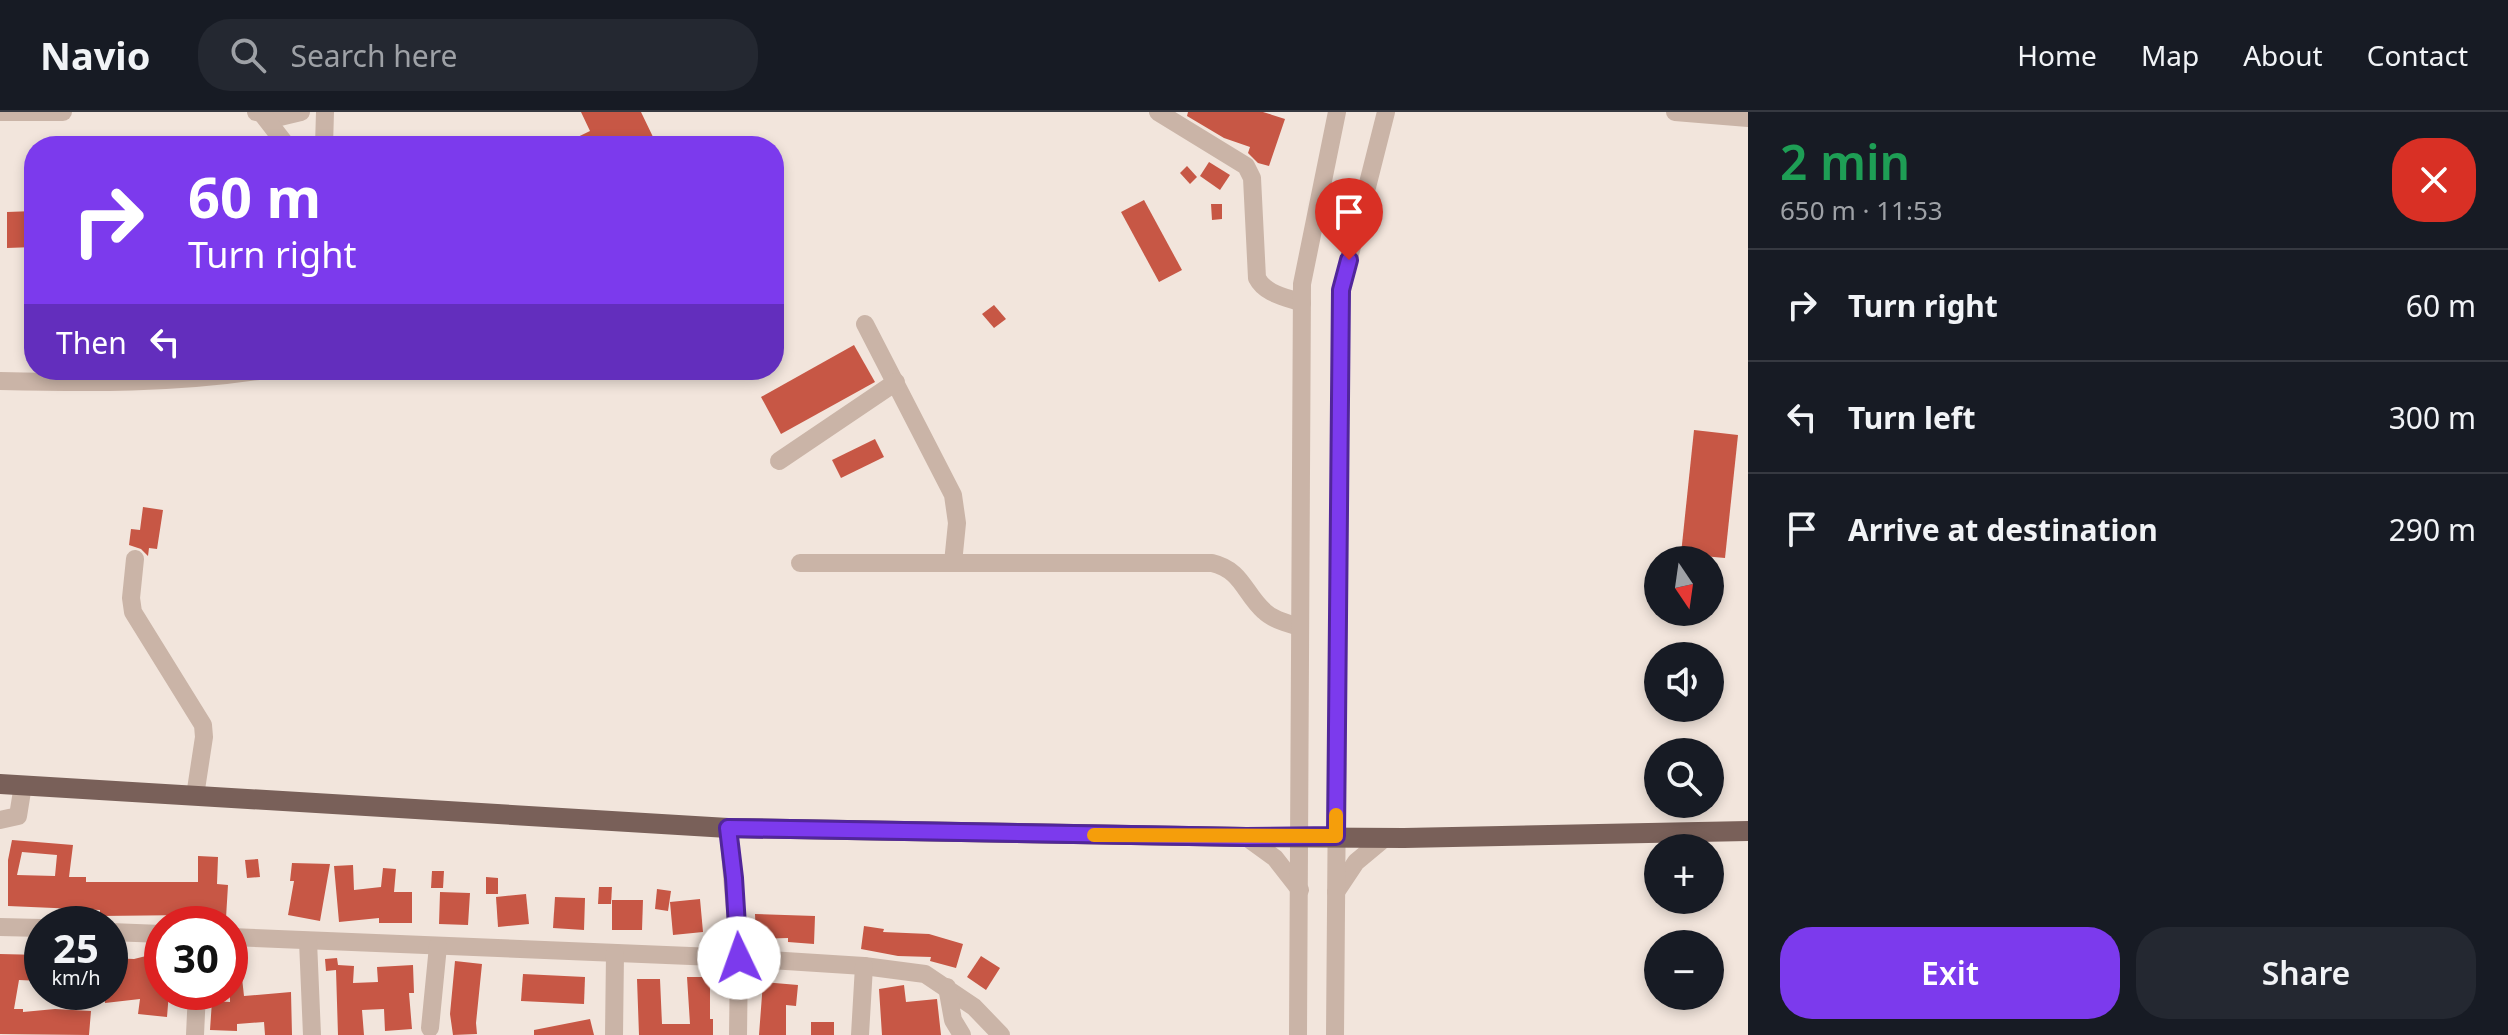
<!DOCTYPE html>
<meta charset="utf-8">
<style>
body{margin:0;font-family:"Noto Sans",sans-serif;background:#242831;color:#f1f3f6;height:100vh;display:flex;flex-direction:column;font-size:30px;white-space:nowrap}
*{box-sizing:border-box;margin:0}
p{font-size:26px;color:#9ea1a6}
.icon{flex:none;width:44px;height:44px;fill:none;stroke:currentColor;stroke-width:2;stroke-linecap:round;stroke-linejoin:round}
.map{position:relative;flex:1;overflow:hidden}
.details{display:flex;flex-direction:column;background:#171b24;width:760px}
.details>*{flex:none}
.banner{position:absolute;left:24px;top:24px;width:760px;height:244px;border-radius:32px;box-shadow:0 4px 12px #0003;background:#7c3aed;color:#fff;overflow:hidden}
.needle{width:52px;rotate:167deg}
.tools{position:absolute;left:1644px;top:434px;display:grid;gap:16px}
.tools a{display:grid;place-items:center;width:80px;height:80px;border-radius:50%;background:#171b24;box-shadow:0 4px 12px #0003;font-size:40px}
.speed{position:absolute;left:24px;top:794px;display:flex;gap:16px;font-size:40px;font-weight:700;text-align:center}
.speed>*{display:grid;place-content:center;width:104px;height:104px;border-radius:50%;background:#171b24;box-shadow:0 4px 12px #0003;line-height:1}
.speed small{font-size:20px;font-weight:400}
.speed .limit{border:12px solid #d22;background:#fff;color:#111}
.pin{position:absolute;display:grid;place-items:center;width:68px;height:68px;color:#fff;margin:-82px -34px;border-radius:50% 50% 50% 0;rotate:-45deg;box-shadow:0 0 8px #0007}
.pin .icon{rotate:45deg}
.me{position:absolute;width:88px;margin:-44px;rotate:357deg;stroke-linejoin:round;filter:drop-shadow(0 0 6px #0008)}
.turn{display:flex;align-items:center;gap:28px;height:168px;padding:0 32px;font-size:36px}
.turn .icon{width:104px;height:104px;stroke-width:2.5}
.turn b{display:block;font-size:56px;line-height:68px}
.then{display:flex;align-items:center;height:76px;padding:0 32px;background:#0003;gap:16px;font-size:30px}
.round{display:grid;place-items:center;flex:none;width:84px;height:84px;border-radius:32px;background:#242831}
.head{display:flex;align-items:center;justify-content:space-between;height:136px;padding:0 32px}
h1{font-size:48px;font-weight:600;line-height:60px;color:#1e9e55}
.cta{display:flex;gap:16px;margin-top:auto;padding:16px 32px}
.cta a{flex:1;height:92px;border-radius:32px;background:#7c3aed;color:#fff;font-size:32px;font-weight:600;line-height:92px;text-align:center}
.cta a+a{background:#242831;color:#f1f3f6}
ul{padding:0;list-style:none}
li{display:flex;align-items:center;gap:24px;height:112px;padding:0 32px;border-top:2px solid #363941}
li div{flex:1}
li b{display:block;font-size:30px}
li em{font-style:normal}
header{display:flex;align-items:center;gap:48px;box-sizing:border-box;height:112px;padding:0 40px;background:#171b24;border-bottom:2px solid #363941}
header strong{font-size:38px}
nav{display:flex;gap:44px;margin-inline-start:auto;font-size:28px}
.search{width:560px;height:72px;background:#242831;display:flex;align-items:center;gap:20px;box-sizing:border-box;padding:0 28px;border-radius:32px;color:#9ea1a6;font-size:30px}
main{display:flex;flex:1;min-height:0}
.map>svg:first-child{display:block}
</style>
<header>
<strong>Navio</strong>
<div class="search"><svg class="icon" aria-label="search" viewBox="0 0 24 24"><circle cx="10" cy="10" r="6"/><path d="M15 15l6 6"/></svg>Search here</div>
<nav><a>Home</a><a>Map</a><a>About</a><a>Contact</a></nav>
</header>
<main>
<div class="map">
<svg width="1748" height="923" viewBox="0 0 1748 923">
<rect width="100%" height="100%" fill="#f2e5dc"/>
<g fill="#c75745" fill-rule="evenodd">
<polygon points="581,0 641,0 654,27 646,31 647,34 559,34 590,19"/>
<polygon points="1188,0 1263,0 1285,7 1269,54 1258,51 1248,41 1250,35 1224,26 1187,4"/>
<polygon points="1209,50 1230,63 1220,78 1200,64"/>
<polygon points="1187,54 1197,65 1190,72 1180,61"/>
<polygon points="1144,88 1182,158 1159,170 1121,100"/>
<polygon points="1211,92 1222,92 1222,107 1212,108"/>
<polygon points="34,99 34,135 7,136 7,100"/>
<polygon points="994,193 1006,207 994,216 982,202"/>
<polygon points="854,233 875,270 781,322 761,285"/>
<polygon points="1694,318 1738,323 1725,446 1681,442"/>
<polygon points="875,327 884,345 841,366 832,348"/>
<polygon points="143,395 163,398 157,437 149,436 148,444 141,437 129,433 131,417 140,418"/>
<path d="M12,728l61,5 -4,32h17v5h112v-26l20,1 -1,27 11,1 -2,33 -35,-3 -91,1v-6l-92,-4v-46zM22,740l35,3 -2,21 -38,-1z"/>
<polygon points="258,747 260,765 247,766 245,748"/>
<polygon points="292,751 330,752 320,809 288,803 294,769 290,769"/>
<polygon points="353,753 354,778 381,775 383,756 396,757 394,780 412,780 412,811 379,811 379,806 339,810 334,754"/>
<polygon points="432,759 444,759 443,776 431,776"/>
<polygon points="486,765 498,766 498,782 486,782"/>
<polygon points="599,775 612,775 611,792 598,792"/>
<polygon points="657,777 671,779 668,799 655,797"/>
<polygon points="440,780 470,781 468,813 439,812"/>
<polygon points="526,782 529,812 498,815 496,785"/>
<polygon points="555,785 585,786 584,818 553,816"/>
<polygon points="700,787 703,820 673,823 670,790"/>
<polygon points="612,788 643,788 642,818 612,818"/>
<polygon points="755,802 815,804 814,832 788,830 788,826 756,827"/>
<polygon points="864,814 884,817 883,820 929,822 963,832 956,856 930,849 931,845 898,844 861,837"/>
<polygon points="162,840 162,880 169,880 167,905 138,902 140,887 105,891 104,880 110,880 110,846 134,847"/>
<polygon points="0,842 42,843 42,869 19,868 14,897 23,897 23,900 55,897 91,899 89,923 0,922"/>
<polygon points="981,844 1000,856 986,878 967,865"/>
<polygon points="337,846 338,853 354,854 353,871 378,870 377,855 413,853 414,881 409,881 412,917 385,919 384,897 362,898 364,923 338,923 336,858 326,859 325,847"/>
<polygon points="240,848 244,884 291,880 292,923 265,923 264,910 237,912 237,919 210,918 212,889 230,890 230,849"/>
<polygon points="455,849 482,852 476,911 477,922 453,923 450,902"/>
<polygon points="523,862 585,865 584,892 521,889"/>
<polygon points="687,865 710,865 710,907 713,907 713,923 639,923 637,867 660,867 662,912 690,912"/>
<polygon points="763,870 798,873 796,894 786,893 786,923 759,923"/>
<polygon points="904,873 906,890 937,887 941,923 882,923 879,877"/>
<polygon points="590,907 594,923 534,923 534,918"/>
<rect x="811" y="910" width="23" height="13"/>
</g>
<g fill="none" stroke-linecap="round" stroke-linejoin="round">
<g stroke="#cab4a7" stroke-width="18">
<polyline points="0,0 63,0"/>
<polyline points="256,0 280,5 301,0"/>
<path d="M1158,0l88,54 6,12 5,100c8,16 29,19 45,25"/>
<polyline points="1675,0 1748,6"/>
<polyline points="263,3 287,34"/>
<polyline points="324,34 325,0"/>
<polyline points="865,212 953,383 957,411 953,451"/>
<path d="M0,269c88,2 176,3 264,-11"/>
<polyline points="779,349 896,270"/>
<polyline points="135,447 131,486 133,500 203,613 204,625 195,684"/>
<path d="M800,451h412c30,7 32,30 52,48 9,9 23,12 36,16"/>
<polyline points="0,708 18,704 23,673"/>
<polyline points="728,716 739,846 738,923"/>
<polyline points="1246,725 1275,746 1300,778"/>
<polyline points="1336,780 1356,750 1386,725"/>
<polyline points="0,815 42,816"/>
<polyline points="110,820 162,822"/>
<polyline points="230,825 739,846 864,854 925,862 974,895 1001,923"/>
<polyline points="308,829 312,923"/>
<polyline points="947,875 953,908 962,923"/>
<polyline points="430,916 438,834"/>
<polyline points="195,923 197,880"/>
<polyline points="614,923 615,842"/>
<polyline points="860,923 864,854"/>
<polyline points="1298,923 1302,172 1337,0"/>
<polyline points="1335,923 1341,178 1386,0"/>
</g>
<polyline stroke="#796059" stroke-width="20" points="0,672 728,716 1246,725 1404,726 1748,719"/>
</g>
<g fill="none" stroke-linecap="round" stroke-linejoin="round">
<g stroke="#51269a" stroke-width="20">
<polyline id="route" points="739,846 734,766 728,716 1246,725 1336,724 1341,178 1349,148"/>
</g>
<use href="#route" stroke="#7c3aed" stroke-width="14"/>
<polyline stroke="#f59e0b" stroke-width="14" points="1094,723 1336,724 1336,703"/>
</g>
</svg>
<div class="tools">
<a><svg class="needle" viewBox="-14 -14 28 28"><path d="M0-13l5 13h-10z" fill="#e53935"/><path d="M0 13l5-13h-10z" fill="#9ea1a6"/></svg></a>
<a><svg class="icon" aria-label="sound" viewBox="0 0 24 24"><path d="M4 9h4l5-4v14l-5-4H4zM17 9q2 3 0 6"/></svg></a>
<a><svg class="icon" aria-label="search" viewBox="0 0 24 24"><circle cx="10" cy="10" r="6"/><path d="M15 15l6 6"/></svg></a>
<a>+</a>
<a>−</a>
</div>
<div class="speed"><div>25<small>km/h</small></div><div class="limit">30</div></div>
<div class="pin" style="left:1349px;top:148px;background:#d93025"><svg class="icon" aria-label="arrive" viewBox="0 0 24 24"><path d="M6 21V4h12l-3 4 3 4H6"/></svg></div>
<svg class="me" style="left:739px;top:846px" viewBox="-20 -20 40 40"><circle r="19" fill="#fff"/><path d="M0-13L10 11 0 6-10 11z" fill="#7c3aed"/></svg>
<div class="banner">
<div class="turn"><svg class="icon" aria-label="right" viewBox="0 0 24 24"><path d="M7 20v-9h11M14 6l5 5-5 5"/></svg><div><b>60 m</b>Turn right</div></div>
<div class="then">Then<svg class="icon" aria-label="left" viewBox="0 0 24 24"><path d="M17 20v-9H6M10 6l-5 5 5 5"/></svg></div>
</div>
</div>
<section class="details">
<div class="head"><div><h1>2 min</h1><p>650 m · 11:53</p></div><a class="round" style="background:#d93025;color:#fff"><svg class="icon" aria-label="close" viewBox="0 0 24 24"><path d="M6 6l12 12M18 6L6 18"/></svg></a></div>
<ul>
<li><svg class="icon" aria-label="right" viewBox="0 0 24 24"><path d="M7 20v-9h11M14 6l5 5-5 5"/></svg><div><b>Turn right</b></div><em>60 m</em></li>
<li><svg class="icon" aria-label="left" viewBox="0 0 24 24"><path d="M17 20v-9H6M10 6l-5 5 5 5"/></svg><div><b>Turn left</b></div><em>300 m</em></li>
<li><svg class="icon" aria-label="arrive" viewBox="0 0 24 24"><path d="M6 21V4h12l-3 4 3 4H6"/></svg><div><b>Arrive at destination</b></div><em>290 m</em></li>
</ul>
<div class="cta"><a>Exit</a><a>Share</a></div>
</section>
</main>
